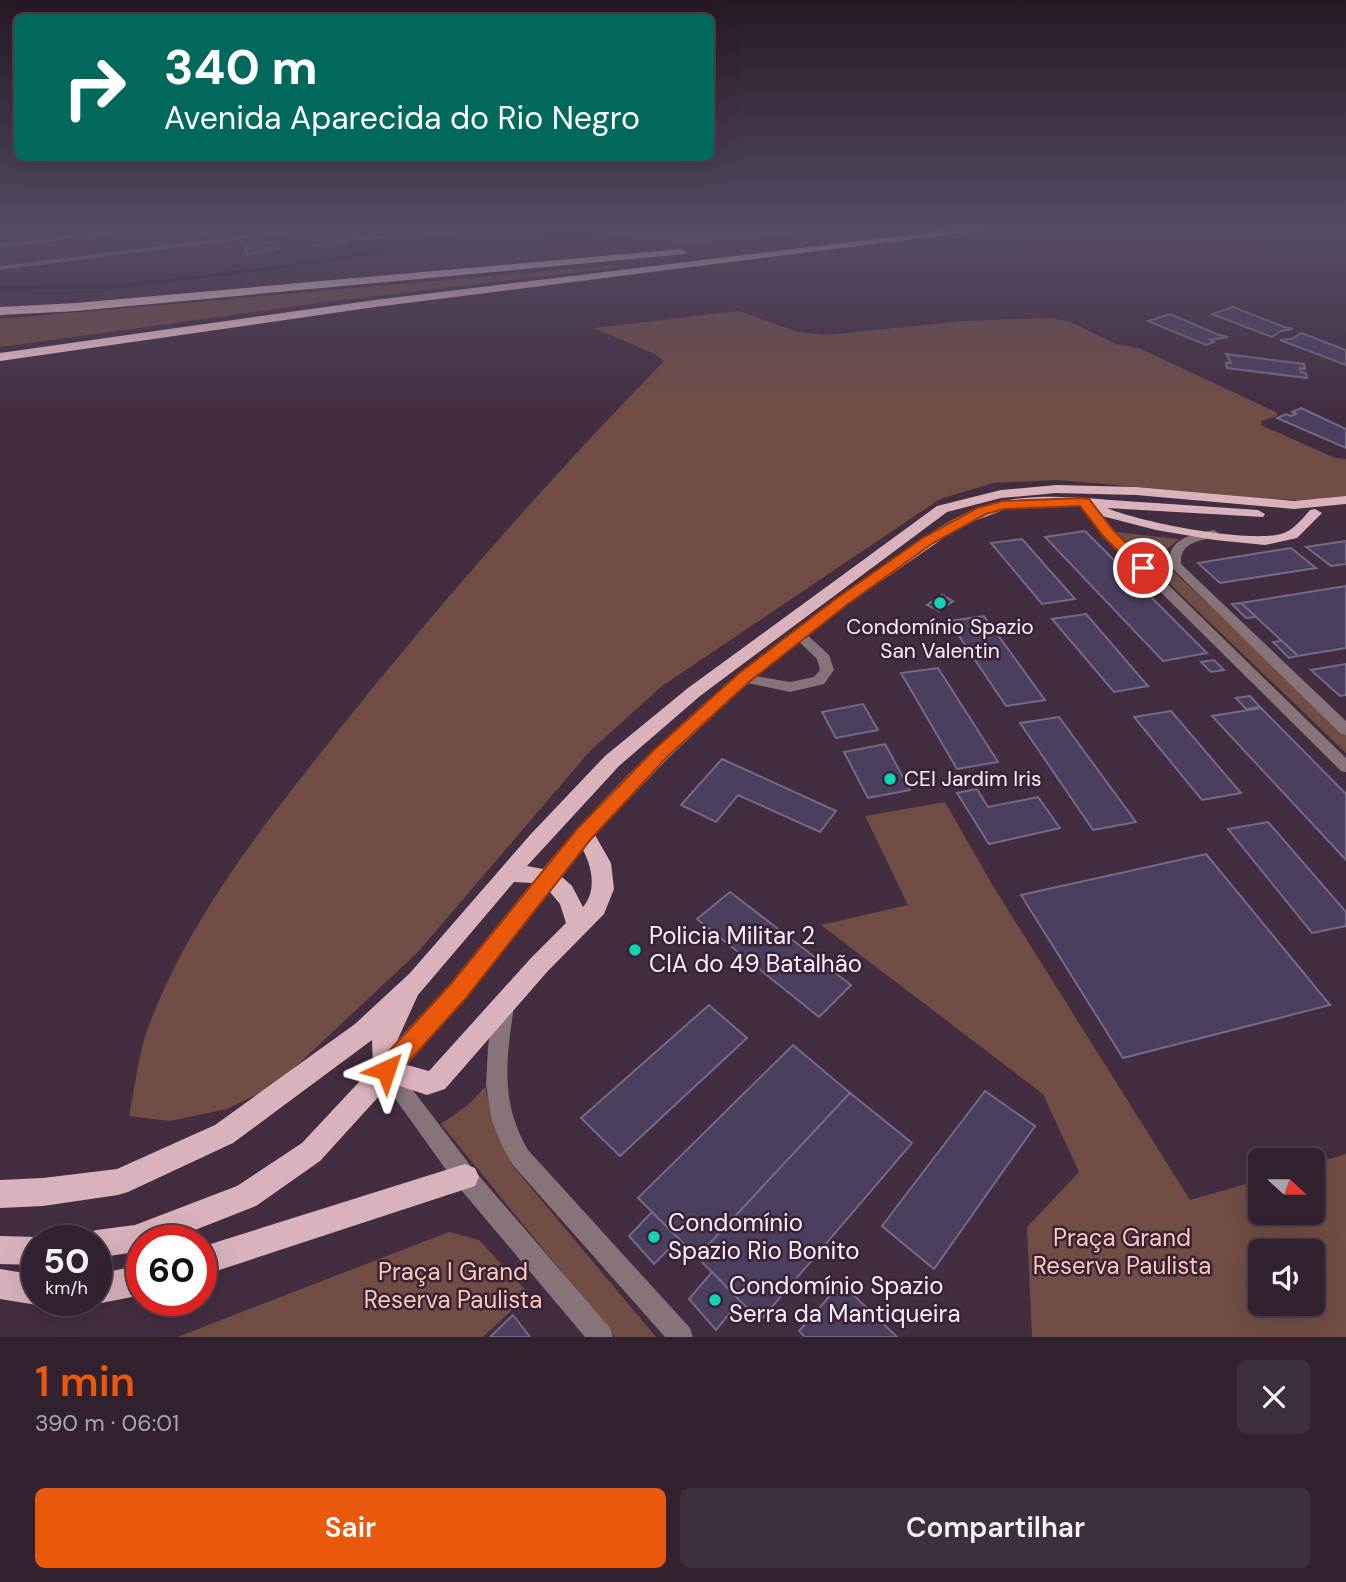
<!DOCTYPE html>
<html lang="pt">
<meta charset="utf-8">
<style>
body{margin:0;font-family:"DM Sans",sans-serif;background:#3d2f3c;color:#f1f3f6;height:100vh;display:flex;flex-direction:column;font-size:26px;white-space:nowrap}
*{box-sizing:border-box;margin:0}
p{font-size:23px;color:#a8a4ab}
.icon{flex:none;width:38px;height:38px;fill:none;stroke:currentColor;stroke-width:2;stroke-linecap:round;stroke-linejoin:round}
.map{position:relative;height:1337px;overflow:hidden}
.side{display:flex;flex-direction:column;background:#322230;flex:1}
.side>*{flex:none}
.hud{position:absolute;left:14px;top:14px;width:700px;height:147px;border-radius:10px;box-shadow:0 7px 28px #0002,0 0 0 2px #4d3f4c;background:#00695c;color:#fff;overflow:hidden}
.needle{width:46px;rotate:111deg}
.buttons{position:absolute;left:1248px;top:1148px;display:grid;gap:14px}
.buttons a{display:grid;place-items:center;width:77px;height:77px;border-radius:10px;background:#322230;box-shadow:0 7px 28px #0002,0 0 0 2px #4d3f4c;font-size:35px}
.speed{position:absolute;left:21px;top:1225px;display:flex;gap:14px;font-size:35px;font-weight:700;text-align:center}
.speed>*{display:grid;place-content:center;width:91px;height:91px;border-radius:50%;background:#322230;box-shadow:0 7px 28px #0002,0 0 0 2px #4d3f4c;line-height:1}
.speed small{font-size:18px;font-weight:400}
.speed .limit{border:10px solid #d22;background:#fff;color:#111}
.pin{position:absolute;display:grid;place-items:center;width:60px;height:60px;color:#fff;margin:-30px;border:4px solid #fff;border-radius:50%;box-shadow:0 2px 7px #0007}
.me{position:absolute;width:77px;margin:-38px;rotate:42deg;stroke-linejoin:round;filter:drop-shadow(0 0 5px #0008)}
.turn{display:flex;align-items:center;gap:24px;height:147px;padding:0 35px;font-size:32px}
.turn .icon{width:91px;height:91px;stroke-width:2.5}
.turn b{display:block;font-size:49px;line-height:60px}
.round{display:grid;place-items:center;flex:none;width:74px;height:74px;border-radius:10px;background:#3d2f3c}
.summary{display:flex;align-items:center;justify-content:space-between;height:119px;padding:0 35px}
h1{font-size:42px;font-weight:600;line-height:52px;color:#ea580c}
.cta{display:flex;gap:14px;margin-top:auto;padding:14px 35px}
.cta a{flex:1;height:80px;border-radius:10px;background:#ea580c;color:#fff;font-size:28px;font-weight:600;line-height:80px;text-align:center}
.cta a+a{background:#3d2f3c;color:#f1f3f6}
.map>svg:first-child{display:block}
</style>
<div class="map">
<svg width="1346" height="1337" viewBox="0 0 1346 1337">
<rect width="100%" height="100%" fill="#432d40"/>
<g fill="#714d45" fill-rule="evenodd">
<polygon points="553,227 849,227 690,245"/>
<polygon points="618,265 619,267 326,302 0,347 0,319"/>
<path d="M739,311l59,21 29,3 136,-14 86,-3 22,4 45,22 23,4 137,64 1,4 -16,5v4l74,33 11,1v38l-25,4 -48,-2 -215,-19 -65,3 -53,16 -278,187 -72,65 -172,201 -143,134 -48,23 -57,12 -41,-5c6,-28 9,-61 19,-88 41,-111 118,-206 190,-297 103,-129 211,-252 326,-370l-9,-7 -61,-26z"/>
<polygon points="1116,532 1179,539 1164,552 1169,567 1346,734 1346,753"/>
<path d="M945,802l48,84 197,314 70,-20v33h52l1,-49 33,-10v183h-314l-5,-110 52,-55 -36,-78 -222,-169 87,-20 -43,-89zM1312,1251v53h-52v-53z"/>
<polygon points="485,1087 500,1141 512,1165 656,1337 615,1337 441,1124 468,1105"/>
<polygon points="449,1232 479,1240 529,1294 483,1337 177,1337"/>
</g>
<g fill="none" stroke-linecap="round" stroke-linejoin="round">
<polyline stroke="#18213e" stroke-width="3.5" points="0,288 108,287 270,269 421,245 457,250 517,248 549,239 642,227"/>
</g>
<g fill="#4a3f5f" stroke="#746a87" stroke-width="2">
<polygon points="184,227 219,227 222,233 185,237"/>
<polygon points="382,227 390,236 356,241 352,232"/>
<polygon points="426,227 456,227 451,234 421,233"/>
<polygon points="340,232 347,241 314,246 311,236"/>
<polygon points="275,241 280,249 247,255 245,246"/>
<polygon points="1233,307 1284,327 1293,329 1281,331 1272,337 1212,314"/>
<polygon points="1170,314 1219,335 1228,337 1210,340 1214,342 1206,345 1148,321"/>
<polygon points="1301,333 1346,350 1346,365 1280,340 1292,339"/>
<polygon points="1226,354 1304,364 1305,369 1300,368 1301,372 1306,373 1307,378 1227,368 1226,363 1231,363"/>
<polygon points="1301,408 1346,429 1346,448 1277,418 1286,414 1291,416 1296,414 1292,412"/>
<polygon points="1085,531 1207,653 1163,661 1045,537"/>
<polygon points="1022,539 1075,599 1042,604 991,543"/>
<polygon points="1346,541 1346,564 1331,566 1306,547"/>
<polygon points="1291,548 1316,568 1220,583 1198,563"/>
<polygon points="1346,586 1346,648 1298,656 1241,603"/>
<polygon points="942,595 953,601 939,611 927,605"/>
<polygon points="1241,603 1256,617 1246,618 1232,604"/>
<polygon points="1086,614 1148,686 1114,692 1052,619"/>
<polygon points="984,616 1045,700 1006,706 949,621"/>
<polygon points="1282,641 1298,656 1289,658 1273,642"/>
<polygon points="1214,660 1224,670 1211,672 1201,662"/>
<polygon points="1346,664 1346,695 1340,696 1311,670"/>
<polygon points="938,668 998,762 957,769 901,673"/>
<polygon points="1250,696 1260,707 1246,709 1236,698"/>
<polygon points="863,704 878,730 836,738 822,712"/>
<polygon points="1261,708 1346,794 1346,860 1212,716"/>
<polygon points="1171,711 1241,793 1202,800 1134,717"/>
<polygon points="1059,717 1136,822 1093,830 1020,723"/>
<polygon points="885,744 910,790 868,798 844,752"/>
<polygon points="722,759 836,811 820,832 738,795 716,822 681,805"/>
<polygon points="977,789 988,807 1038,797 1060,828 989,844 957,793"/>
<polygon points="1268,822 1346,912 1346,926 1312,933 1228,829"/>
<polygon points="1206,854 1330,1005 1123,1058 1021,895"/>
<polygon points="730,892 851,985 819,1017 697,919"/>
<polygon points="709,1005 747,1038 620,1156 581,1118"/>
<polygon points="793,1045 850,1093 697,1257 638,1198"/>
<polygon points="985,1091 1035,1126 934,1269 882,1226"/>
<polygon points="850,1093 912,1143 760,1321 697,1257"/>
<polygon points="652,1212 679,1239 654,1264 629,1236"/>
<polygon points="712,1272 740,1301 716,1330 689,1299"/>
<polygon points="841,1283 897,1337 805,1337 799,1331"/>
<polygon points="513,1315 530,1337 490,1337"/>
</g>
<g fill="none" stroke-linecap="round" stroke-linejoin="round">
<g fill="#877479" fill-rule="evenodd">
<polygon points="137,227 160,227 0,248 0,244"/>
<polygon points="313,227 336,227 0,270 0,266"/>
<polygon points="1084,499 1088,500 1112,530 1346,758 1346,772 1341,771 1104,536 1078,502"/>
<path d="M1214,530l6,4 -2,3c-17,3 -39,5 -37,27l165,157v14l-5,-1 -172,-169c-2,-27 24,-31 45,-35z"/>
<polygon points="799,631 804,632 829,655 834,670 824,684 790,692 738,681 736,678 743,674 790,682 814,677 820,670 817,659 792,635"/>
<path d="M504,999l7,2 3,6c-8,52 -14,95 14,143l162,178 3,9h-28l-153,-173 -10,-18 -10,-25 -6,-37 2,-37 6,-40 3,-6z"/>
<polygon points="386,1061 393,1064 473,1169 610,1328 613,1337 585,1337 457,1185 379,1076 376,1070 379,1064"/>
</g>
<g fill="#d9b2bb" fill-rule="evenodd">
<path d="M1056,485l80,2 158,14 52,-5v8l-52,5 -158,-14 -80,-2 -55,5 -54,14 -247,184 -81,70 -92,100 16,3c97,-118 214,-217 340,-303 37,-25 75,-57 120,-65 40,-8 83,-3 122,0 45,3 89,6 133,9l7,4 -2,3 -156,-9c32,14 140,35 174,26 12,-3 21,-15 29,-24l5,-1 7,4 -25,25 -32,7 -50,-5 -59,-10 -54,-14 -18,-10 -78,3 -45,17 -113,78 -99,78 -81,76 -73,77 16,28 3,26 -10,25 -57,58 -102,117 -18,6 -36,-12 -71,78 -64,45 -89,35h-25v10l-46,7v-17h-13l3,-7 10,-4 39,-5 102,-39 65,-43 71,-76 -1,-27 -139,103 -105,49 -10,3 -75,11 -43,2v-28l43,-2 74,-9 98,-44 140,-101 55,-51 120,-138 75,-79 83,-68 249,-182 64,-16zM583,850c9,17 14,41 0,57l-11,-21 -10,-9zM514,882l18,1 -82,101 -53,57 21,-46zM550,892l10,12 6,19 -35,35 -102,113 -22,-6 59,-67z"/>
<polygon points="465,1164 475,1168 479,1177 475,1186 201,1276 201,1247"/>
<polygon points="0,1236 37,1237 47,1241 37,1241 37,1265 0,1264"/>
<polygon points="142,1265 142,1295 96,1304 88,1300 96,1300 96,1274"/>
<polygon points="0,1269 37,1275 37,1300 47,1300 37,1305 0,1299"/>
</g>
<g fill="#f9cad6" fill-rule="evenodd">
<polygon points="973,227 1008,227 375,307 0,361 0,353 375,300"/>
<polygon points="681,249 687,252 685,254 76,311 0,315 0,307 76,303"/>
</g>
</g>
<linearGradient id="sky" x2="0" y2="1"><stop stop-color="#251923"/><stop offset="0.55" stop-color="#554c64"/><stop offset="1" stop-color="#554c64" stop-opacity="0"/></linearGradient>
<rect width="1346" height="414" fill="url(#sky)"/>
<polygon fill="#ea580c" stroke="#983908" stroke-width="2" points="1084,498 1089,499 1113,530 1148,565 1148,571 1138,571 1103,536 1080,506 1004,509 986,514 933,543 848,604 749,682 667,757 591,839 466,998 394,1078 386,1081 378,1078 374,1070 378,1063 450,985 577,829 655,749 738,674 837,598 924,537 977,508 1003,501"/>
<g fill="#0fd5b4" stroke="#382336" stroke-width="2.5">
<circle cx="940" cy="603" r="7"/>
<circle cx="890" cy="779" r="7"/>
<circle cx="635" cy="950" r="7"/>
<circle cx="654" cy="1237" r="7"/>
<circle cx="715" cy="1300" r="7"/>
</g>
<g text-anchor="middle" stroke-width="5" stroke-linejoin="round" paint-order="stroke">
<g font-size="21" fill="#feeffc" stroke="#382336">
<text x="940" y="634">Condomínio Spazio<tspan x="940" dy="24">San Valentin</tspan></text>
<text x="904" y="786" text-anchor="start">CEI Jardim Iris</text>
</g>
<g font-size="24" fill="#feeffc" stroke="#382336" text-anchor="start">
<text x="649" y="944">Policia Militar 2<tspan x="649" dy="28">CIA do 49 Batalhão</tspan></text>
<text x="668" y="1231">Condomínio<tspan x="668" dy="28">Spazio Rio Bonito</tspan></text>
<text x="729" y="1294">Condomínio Spazio<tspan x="729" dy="28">Serra da Mantiqueira</tspan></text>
</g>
<g font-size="24" fill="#ffc6b9" stroke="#382336">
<text x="1122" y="1246">Praça Grand<tspan x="1122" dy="28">Reserva Paulista</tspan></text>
<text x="453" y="1280">Praça I Grand<tspan x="453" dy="28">Reserva Paulista</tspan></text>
</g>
</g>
</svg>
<div class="buttons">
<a><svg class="needle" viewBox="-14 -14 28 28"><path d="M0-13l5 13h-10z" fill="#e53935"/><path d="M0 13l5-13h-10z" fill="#a8a4ab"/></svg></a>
<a><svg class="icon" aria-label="sound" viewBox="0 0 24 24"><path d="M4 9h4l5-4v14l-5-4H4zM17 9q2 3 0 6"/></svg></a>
</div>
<div class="speed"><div>50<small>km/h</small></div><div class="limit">60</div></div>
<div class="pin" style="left:1143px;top:568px;background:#d93025"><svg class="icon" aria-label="arrive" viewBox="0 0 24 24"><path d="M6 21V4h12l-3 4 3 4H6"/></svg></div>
<svg class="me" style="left:386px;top:1070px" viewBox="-20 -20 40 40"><path d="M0-17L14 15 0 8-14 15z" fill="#ea580c" stroke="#fff" stroke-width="4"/></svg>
<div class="hud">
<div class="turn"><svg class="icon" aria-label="right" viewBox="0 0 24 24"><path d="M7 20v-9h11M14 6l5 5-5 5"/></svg><div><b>340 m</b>Avenida Aparecida do Rio Negro</div></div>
</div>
</div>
<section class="side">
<div class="summary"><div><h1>1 min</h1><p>390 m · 06:01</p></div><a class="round"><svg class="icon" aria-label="close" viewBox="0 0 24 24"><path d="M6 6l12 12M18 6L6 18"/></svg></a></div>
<div class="cta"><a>Sair</a><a>Compartilhar</a></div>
</section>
